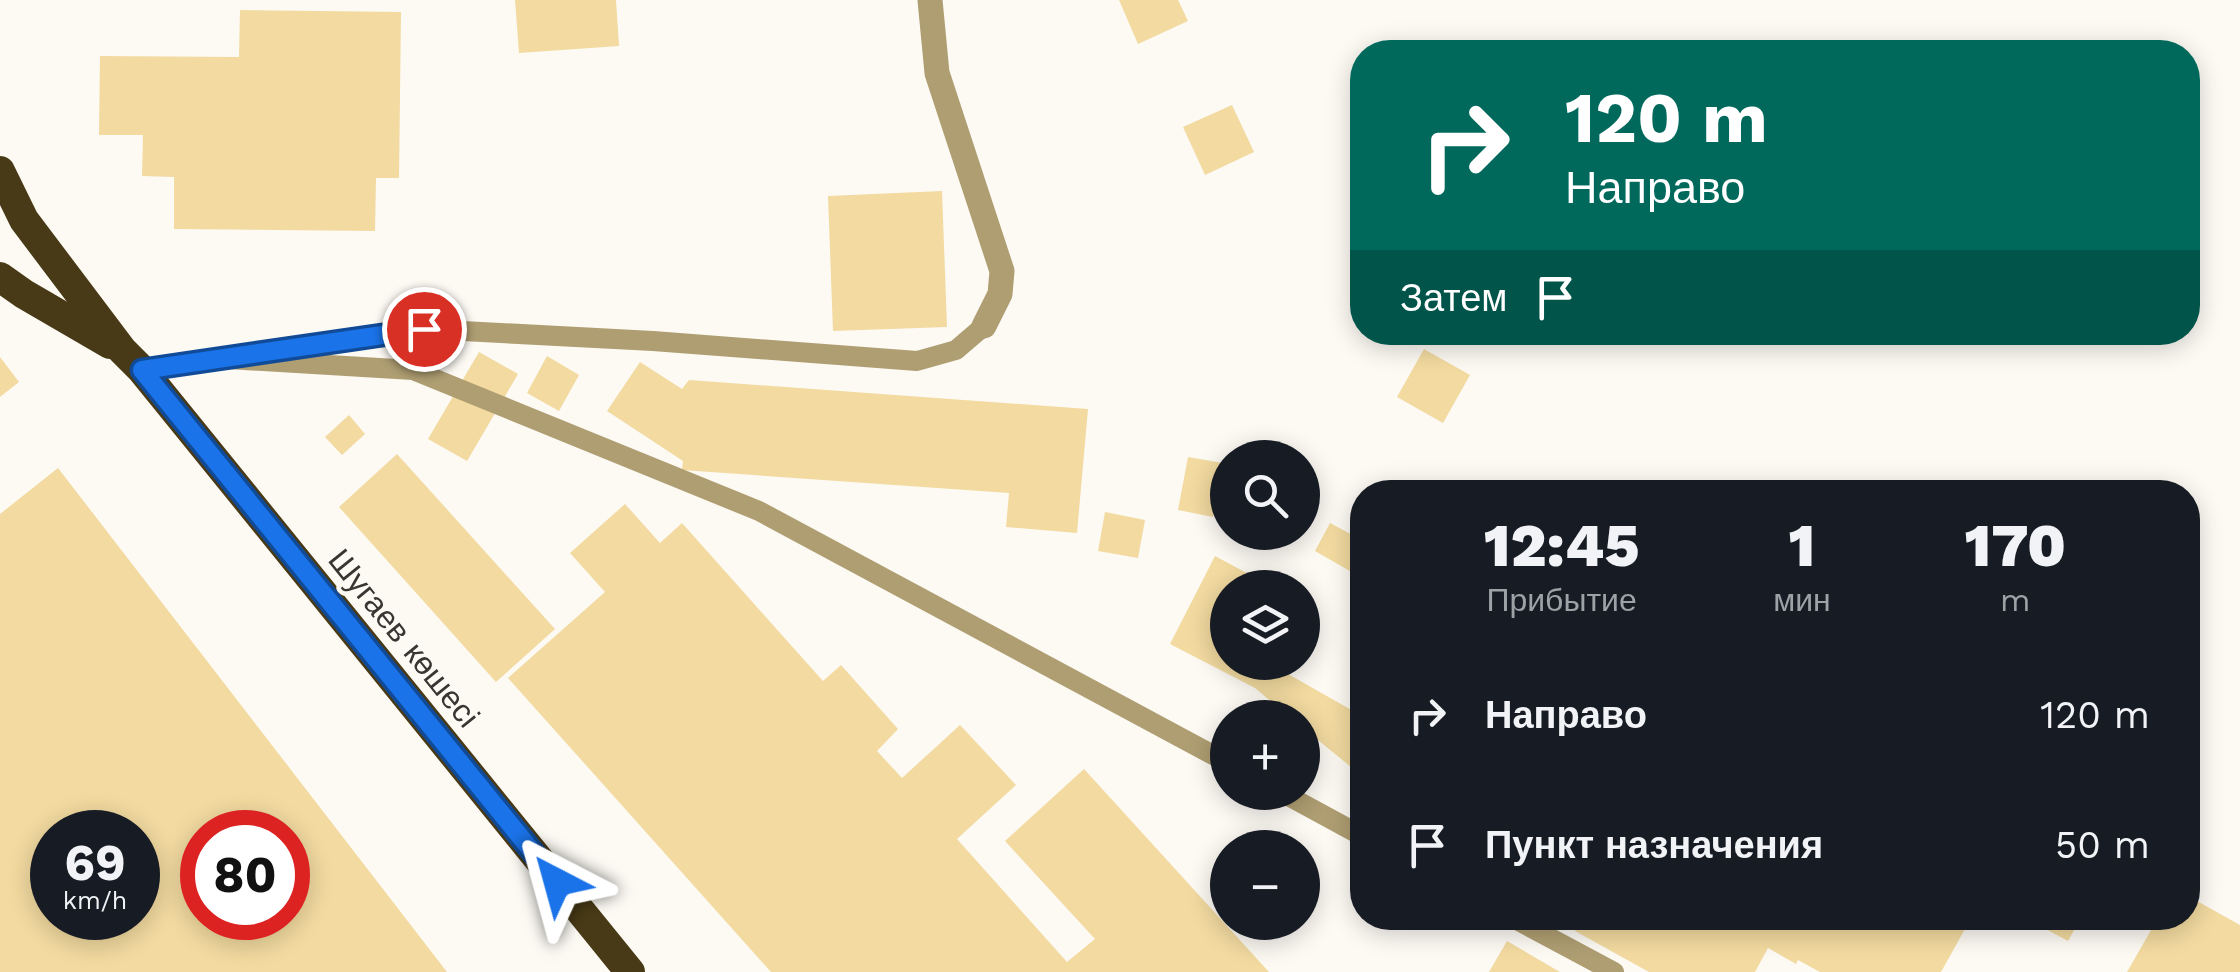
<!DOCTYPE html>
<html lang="ru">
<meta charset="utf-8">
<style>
body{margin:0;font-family:"Work Sans",sans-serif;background:#242831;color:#f1f3f6;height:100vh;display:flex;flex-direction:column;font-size:38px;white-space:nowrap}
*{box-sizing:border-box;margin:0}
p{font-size:32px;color:#9ea1a6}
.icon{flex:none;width:55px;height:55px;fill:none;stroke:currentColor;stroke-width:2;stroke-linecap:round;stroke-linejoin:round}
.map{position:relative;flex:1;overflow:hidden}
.drawer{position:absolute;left:1350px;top:480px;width:850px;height:450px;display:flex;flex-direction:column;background:#171b24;border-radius:40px;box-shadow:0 5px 25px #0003}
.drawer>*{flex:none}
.guide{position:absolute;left:1350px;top:40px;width:850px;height:305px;border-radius:40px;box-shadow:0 5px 25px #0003;background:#00695c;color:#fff;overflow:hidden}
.controls{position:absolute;left:1210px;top:440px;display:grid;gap:20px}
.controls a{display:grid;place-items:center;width:110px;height:110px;border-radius:50%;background:#171b24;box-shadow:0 5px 25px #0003;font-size:50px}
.speed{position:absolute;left:30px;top:810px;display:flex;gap:20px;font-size:50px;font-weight:700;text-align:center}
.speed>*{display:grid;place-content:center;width:130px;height:130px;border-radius:50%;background:#171b24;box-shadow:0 5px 25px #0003;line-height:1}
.speed small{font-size:25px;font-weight:400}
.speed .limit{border:15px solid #d22;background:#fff;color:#111}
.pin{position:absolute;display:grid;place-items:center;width:85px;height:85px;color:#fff;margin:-42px;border:5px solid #fff;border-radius:50%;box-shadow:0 2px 10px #0007}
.me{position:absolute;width:110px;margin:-55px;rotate:321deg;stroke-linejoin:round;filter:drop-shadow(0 0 8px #0008)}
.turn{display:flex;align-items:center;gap:35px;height:210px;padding:0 50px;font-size:45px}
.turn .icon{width:130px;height:130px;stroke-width:2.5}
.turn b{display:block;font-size:70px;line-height:85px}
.then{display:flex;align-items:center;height:95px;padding:0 50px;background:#0003;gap:20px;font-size:38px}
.eta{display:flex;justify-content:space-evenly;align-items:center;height:170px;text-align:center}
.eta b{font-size:60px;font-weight:800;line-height:70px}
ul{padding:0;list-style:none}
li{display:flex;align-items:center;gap:30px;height:130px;padding:0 50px}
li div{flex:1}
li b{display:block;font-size:38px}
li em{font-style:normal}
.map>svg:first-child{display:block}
</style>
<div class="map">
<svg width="2240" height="972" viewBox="0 0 2240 972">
<rect width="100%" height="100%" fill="#fdfaf4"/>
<g fill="#f2daa0" fill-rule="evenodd">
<polygon points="515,0 616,0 619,46 519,53"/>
<polygon points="1119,0 1178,0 1188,21 1138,44"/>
<polygon points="240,10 401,12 399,178 376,178 375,231 174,229 174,177 142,176 143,135 99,135 100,56 239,57"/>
<polygon points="1232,105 1254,152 1205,175 1183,127"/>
<polygon points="942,191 947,327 833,331 828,196"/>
<polygon points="1424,349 1470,375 1443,423 1397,397"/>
<polygon points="479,352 518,374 467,461 428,439"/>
<polygon points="547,356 579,375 559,411 527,393"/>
<polygon points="0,357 19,382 0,397"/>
<polygon points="640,362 682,389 689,380 1088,409 1077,533 1006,527 1009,493 682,470 683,461 607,411"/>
<polygon points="349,415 365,434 342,455 325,437"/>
<polygon points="397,454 555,629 496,682 339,507"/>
<polygon points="1188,457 1223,463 1213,517 1178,510"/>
<path d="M58,468l389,504h-447v-458zM52,832h86v86h-86zM202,832h86v86h-86z"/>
<polygon points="625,504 660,543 682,523 823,681 841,665 898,729 877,751 902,778 960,725 1016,785 957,839 1067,962 1095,939 1005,841 1084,769 1269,972 771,972 508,678 605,592 570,553"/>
<polygon points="1105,512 1145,520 1138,558 1098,551"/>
<polygon points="1330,523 1362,540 1362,578 1315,551"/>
<polygon points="1215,556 1275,588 1228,588 1228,662 1267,662 1362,716 1362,776 1302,727 1302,718 1291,718 1255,688 1170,644"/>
<polygon points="1362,582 1362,613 1350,606"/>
<polygon points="2188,896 2240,925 2240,972 2127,972 2158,918 2188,918"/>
<polygon points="1582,918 1600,918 1614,925 1619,918 1945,918 1965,929 1941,972 1820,972 1798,960 1796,964 1768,948 1755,972 1649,972 1575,931"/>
<polygon points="2025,918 2081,918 2068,941"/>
<polygon points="1507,941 1560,972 1489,972"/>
</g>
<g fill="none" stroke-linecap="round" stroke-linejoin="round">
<g stroke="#af9e72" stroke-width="20">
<polyline points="269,353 425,329 653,341 917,361 956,350 984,326"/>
<polyline points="228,359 413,370 759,511 1228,763"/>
<polyline points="142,370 240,357"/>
<polyline points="1281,792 1362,836"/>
<polyline points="1513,918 1614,972"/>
</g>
<polyline stroke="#af9e72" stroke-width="25" points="930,0 937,73 1002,271 1000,294 984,326"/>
<g stroke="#483a16" stroke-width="30">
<polyline points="0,171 24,220 122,350 142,370 630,972"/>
<polyline points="0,277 24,294 110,344"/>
</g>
</g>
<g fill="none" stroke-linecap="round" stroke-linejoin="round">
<g stroke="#114b97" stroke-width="25">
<polyline id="route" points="424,329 142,370 557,882"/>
</g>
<use href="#route" stroke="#1a73e8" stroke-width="18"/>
</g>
<g text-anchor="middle" stroke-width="9" stroke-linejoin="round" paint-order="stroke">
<g font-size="32" fill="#373633" stroke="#fdfaf4">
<text transform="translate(404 638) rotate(51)" y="11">Шугаев көшесі</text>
</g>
</g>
</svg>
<div class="controls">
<a><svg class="icon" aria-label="search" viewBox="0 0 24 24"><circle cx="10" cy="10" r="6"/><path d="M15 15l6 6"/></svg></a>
<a><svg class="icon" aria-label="layers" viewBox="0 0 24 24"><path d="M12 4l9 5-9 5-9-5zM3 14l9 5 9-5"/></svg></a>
<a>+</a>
<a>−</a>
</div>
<div class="speed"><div>69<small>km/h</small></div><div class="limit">80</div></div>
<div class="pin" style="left:424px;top:329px;background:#d93025"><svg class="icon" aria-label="arrive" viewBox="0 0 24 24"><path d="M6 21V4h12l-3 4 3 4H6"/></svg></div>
<svg class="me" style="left:557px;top:882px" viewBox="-20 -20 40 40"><path d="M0-17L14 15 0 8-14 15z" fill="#1a73e8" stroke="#fff" stroke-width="4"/></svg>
<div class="guide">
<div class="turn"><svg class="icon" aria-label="right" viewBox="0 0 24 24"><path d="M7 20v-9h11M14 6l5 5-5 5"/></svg><div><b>120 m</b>Направо</div></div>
<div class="then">Затем<svg class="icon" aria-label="arrive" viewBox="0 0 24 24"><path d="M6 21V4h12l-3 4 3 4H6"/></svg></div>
</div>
<section class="drawer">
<div class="eta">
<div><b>12:45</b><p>Прибытие</p></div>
<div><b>1</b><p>мин</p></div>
<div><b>170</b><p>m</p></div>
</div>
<ul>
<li><svg class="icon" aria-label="right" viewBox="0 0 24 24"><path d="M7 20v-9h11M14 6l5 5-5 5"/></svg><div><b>Направо</b></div><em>120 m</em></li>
<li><svg class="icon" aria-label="arrive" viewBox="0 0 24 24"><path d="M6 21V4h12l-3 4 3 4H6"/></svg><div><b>Пункт назначения</b></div><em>50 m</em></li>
</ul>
</section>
</div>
